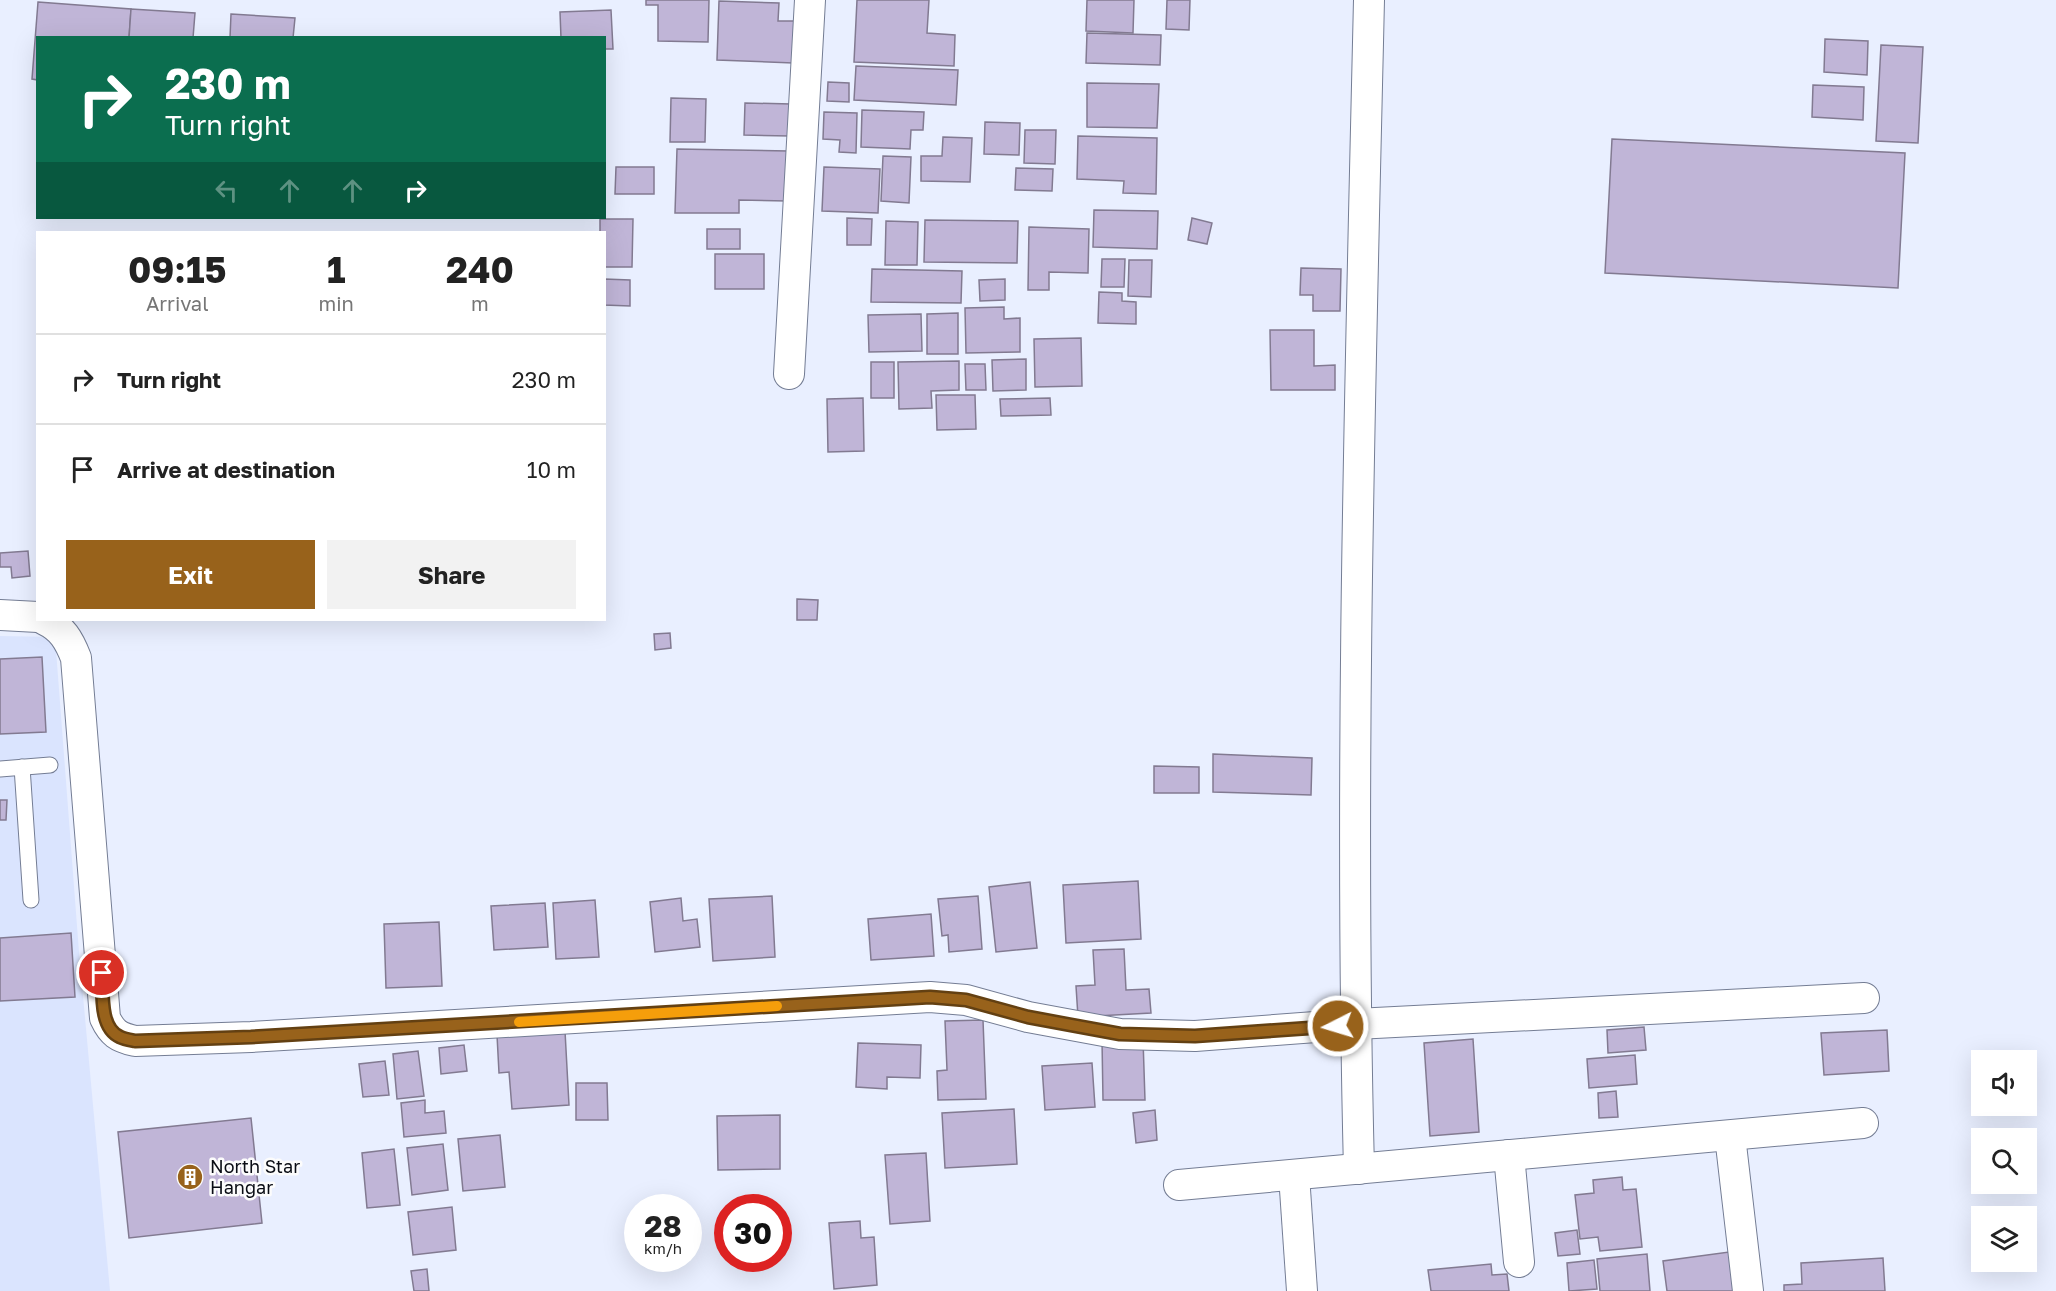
<!DOCTYPE html>
<style>
body{margin:0;font-family:"Golos Text",sans-serif;background:#f2f2f2;color:#222;height:100vh;display:flex;flex-direction:column;font-size:22px;white-space:nowrap}
*{box-sizing:border-box;margin:0}
p{font-size:20px;color:#767676}
.icon{flex:none;width:33px;height:33px;fill:none;stroke:currentColor;stroke-width:2;stroke-linecap:round;stroke-linejoin:round}
.map{position:relative;flex:1;overflow:hidden}
.sheet{position:absolute;left:36px;top:231px;width:570px;height:390px;display:flex;flex-direction:column;background:#fff;border-radius:0px;box-shadow:0 6px 24px #0002}
.sheet>*{flex:none}
.banner{position:absolute;left:36px;top:36px;width:570px;height:183px;border-radius:0px;box-shadow:0 6px 24px #0002;background:#0b6e4f;color:#fff;overflow:hidden}
.tools{position:absolute;left:1971px;top:1050px;display:grid;gap:12px}
.tools a{display:grid;place-items:center;width:66px;height:66px;border-radius:0px;background:#fff;box-shadow:0 6px 24px #0002;font-size:30px}
.speed{position:absolute;left:624px;top:1194px;display:flex;gap:12px;font-size:30px;font-weight:700;text-align:center}
.speed>*{display:grid;place-content:center;width:78px;height:78px;border-radius:50%;background:#fff;box-shadow:0 6px 24px #0002;line-height:1}
.speed small{font-size:15px;font-weight:400}
.speed .limit{border:9px solid #d22;background:#fff;color:#111}
.pin{position:absolute;display:grid;place-items:center;width:51px;height:51px;color:#fff;margin:-26px;border:3px solid #fff;border-radius:50%;box-shadow:0 2px 6px #0007}
.me{position:absolute;width:66px;margin:-33px;rotate:265deg;stroke-linejoin:round;filter:drop-shadow(0 0 4px #0008)}
.turn{display:flex;align-items:center;gap:21px;height:126px;padding:0 30px;font-size:27px}
.turn .icon{width:78px;height:78px;stroke-width:2.5}
.turn b{display:block;font-size:42px;line-height:51px}
.lanes{display:flex;align-items:center;height:57px;padding:0 30px;background:#0003;justify-content:center;gap:30px;direction:ltr}
.lanes .off{opacity:.35}
.eta{display:flex;justify-content:space-evenly;align-items:center;height:102px;text-align:center}
.eta b{font-size:36px;font-weight:700;line-height:42px}
.button{display:flex;gap:12px;margin-top:auto;padding:12px 30px}
.button a{flex:1;height:69px;border-radius:0px;background:#98621b;color:#fff;font-size:24px;font-weight:700;line-height:69px;text-align:center}
.button a+a{background:#f2f2f2;color:#222}
ul{padding:0;list-style:none}
li{display:flex;align-items:center;gap:18px;height:90px;padding:0 30px;border-top:2px solid #e0e0e0}
li div{flex:1}
li b{display:block;font-size:22px}
li em{font-style:normal}
.map>svg:first-child{display:block}
</style>
<div class="map">
<svg width="2056" height="1291" viewBox="0 0 2056 1291">
<rect width="100%" height="100%" fill="#e9efff"/>
<polygon fill="#dae4fe" points="0,636 55,637 79,952 110,1291 0,1291"/>
<g fill="#c0b5d7" stroke="#827a91" stroke-width="1.5">
<polygon points="646,0 709,0 708,42 658,41 658,5 646,5"/>
<polygon points="857,0 929,0 927,33 955,35 954,66 854,62"/>
<polygon points="1087,0 1134,0 1133,33 1086,31"/>
<polygon points="1167,0 1190,0 1189,30 1166,29"/>
<polygon points="719,1 779,3 778,21 795,21 793,63 717,60"/>
<polygon points="38,2 131,9 129,38 38,38 38,80 32,79"/>
<polygon points="131,9 195,13 193,38 129,38"/>
<polygon points="611,10 613,49 604,49 604,38 561,38 560,12"/>
<polygon points="231,14 295,18 293,38 230,38"/>
<polygon points="1087,33 1161,35 1160,65 1086,63"/>
<polygon points="1825,39 1868,41 1867,75 1824,72"/>
<polygon points="1881,45 1923,47 1918,143 1876,141"/>
<polygon points="856,66 958,70 956,105 854,100"/>
<polygon points="828,82 849,83 849,102 827,101"/>
<polygon points="1087,83 1159,84 1157,128 1087,127"/>
<polygon points="1813,85 1864,87 1863,120 1812,117"/>
<polygon points="671,98 706,99 705,142 670,142"/>
<polygon points="745,103 791,104 790,136 744,135"/>
<polygon points="862,110 924,112 923,130 911,130 910,149 861,147"/>
<polygon points="824,112 857,113 856,153 839,152 840,140 823,139"/>
<polygon points="985,122 1020,123 1019,155 984,154"/>
<polygon points="1025,130 1056,130 1055,164 1024,163"/>
<polygon points="1078,136 1157,138 1156,194 1123,193 1124,181 1077,179"/>
<polygon points="943,137 972,138 970,182 921,181 921,156 942,156"/>
<polygon points="1612,139 1905,153 1898,288 1605,273"/>
<polygon points="677,149 788,151 787,201 739,200 739,213 675,213"/>
<polygon points="883,156 911,157 909,203 881,201"/>
<polygon points="616,167 654,167 654,194 615,194"/>
<polygon points="824,167 880,169 878,213 822,211"/>
<polygon points="1016,168 1053,169 1052,191 1015,190"/>
<polygon points="1094,210 1158,211 1157,249 1093,247"/>
<polygon points="847,218 872,219 871,245 847,245"/>
<polygon points="1192,218 1212,223 1207,244 1188,240"/>
<polygon points="600,219 633,219 632,267 604,267 604,232 600,232"/>
<polygon points="925,220 1018,221 1017,263 924,262"/>
<polygon points="886,221 918,222 917,265 885,265"/>
<polygon points="1029,227 1089,229 1088,273 1049,272 1049,290 1028,290"/>
<rect x="707" y="229" width="33" height="20"/>
<rect x="715" y="254" width="49" height="35"/>
<polygon points="1102,259 1125,259 1124,287 1101,287"/>
<polygon points="1129,260 1152,260 1151,297 1128,296"/>
<polygon points="1301,268 1341,269 1340,311 1313,311 1313,295 1300,295"/>
<polygon points="872,269 962,271 961,303 871,302"/>
<polygon points="604,279 630,280 630,306 604,305"/>
<polygon points="1005,279 1005,300 980,301 979,280"/>
<polygon points="1099,292 1122,293 1122,301 1136,302 1136,324 1098,323"/>
<polygon points="1004,307 1004,319 1020,318 1020,352 966,353 965,308"/>
<polygon points="958,313 958,354 927,354 927,314"/>
<polygon points="921,314 922,351 869,352 868,315"/>
<polygon points="1270,330 1314,330 1314,366 1335,365 1335,390 1271,390"/>
<polygon points="1081,338 1082,386 1035,387 1034,339"/>
<polygon points="1026,359 1026,390 993,391 992,360"/>
<polygon points="959,361 959,390 931,391 932,408 899,409 898,362"/>
<rect x="871" y="362" width="23" height="36"/>
<polygon points="965,364 985,364 986,390 966,390"/>
<polygon points="936,395 975,395 976,429 937,430"/>
<polygon points="863,398 864,451 828,452 827,399"/>
<polygon points="1050,398 1051,415 1001,416 1000,399"/>
<polygon points="28,551 30,576 12,578 11,567 0,567 0,553"/>
<polygon points="797,599 818,600 817,620 797,620"/>
<polygon points="670,633 671,648 655,650 654,634"/>
<polygon points="42,657 46,732 0,734 0,659"/>
<polygon points="1213,754 1312,758 1311,795 1213,792"/>
<polygon points="1154,766 1199,767 1199,793 1154,793"/>
<polygon points="0,800 7,800 6,820 0,820"/>
<polygon points="1138,881 1141,939 1066,943 1063,885"/>
<polygon points="1030,882 1037,948 996,952 989,887"/>
<polygon points="772,896 775,957 713,961 709,899"/>
<polygon points="978,896 982,949 949,952 948,935 942,936 938,899"/>
<polygon points="681,898 683,921 697,919 700,947 655,952 650,902"/>
<polygon points="595,900 599,957 556,959 553,903"/>
<polygon points="545,903 548,947 494,950 491,906"/>
<polygon points="931,914 934,956 871,960 868,919"/>
<polygon points="439,922 442,986 386,988 384,924"/>
<polygon points="71,933 75,997 0,1001 0,938"/>
<polygon points="1124,949 1126,990 1149,989 1151,1013 1078,1017 1076,986 1095,985 1093,950"/>
<polygon points="983,1020 986,1099 938,1100 937,1071 947,1070 945,1021"/>
<polygon points="1644,1027 1646,1050 1608,1053 1607,1030"/>
<polygon points="1887,1030 1889,1071 1824,1075 1821,1033"/>
<polygon points="565,1031 569,1105 512,1109 509,1072 499,1073 497,1035"/>
<polygon points="1143,1039 1145,1100 1103,1100 1102,1040"/>
<polygon points="1473,1039 1479,1132 1430,1136 1424,1043"/>
<polygon points="858,1043 921,1045 920,1078 887,1077 887,1089 856,1087"/>
<polygon points="464,1045 467,1071 441,1074 439,1048"/>
<polygon points="418,1051 424,1096 397,1099 393,1054"/>
<polygon points="1635,1055 1637,1084 1589,1088 1587,1059"/>
<polygon points="385,1061 389,1095 363,1097 359,1064"/>
<polygon points="1092,1063 1095,1107 1045,1110 1042,1066"/>
<polygon points="576,1083 607,1083 608,1120 576,1120"/>
<polygon points="1616,1091 1618,1117 1599,1118 1598,1093"/>
<polygon points="425,1100 425,1113 444,1111 446,1133 404,1137 401,1103"/>
<polygon points="1014,1109 1017,1164 945,1168 942,1113"/>
<polygon points="1155,1110 1157,1140 1136,1143 1133,1113"/>
<polygon points="780,1115 780,1169 718,1170 717,1116"/>
<polygon points="251,1118 262,1223 129,1238 118,1132"/>
<polygon points="500,1135 505,1187 463,1191 458,1139"/>
<polygon points="443,1144 448,1190 412,1195 407,1148"/>
<polygon points="394,1149 400,1205 367,1208 362,1153"/>
<polygon points="926,1153 930,1221 890,1224 885,1155"/>
<polygon points="1622,1177 1623,1190 1636,1189 1642,1247 1600,1251 1598,1237 1580,1239 1575,1195 1594,1193 1593,1180"/>
<polygon points="452,1207 456,1250 413,1255 408,1212"/>
<polygon points="860,1221 861,1238 874,1237 877,1285 834,1289 829,1223"/>
<polygon points="1577,1230 1580,1254 1558,1256 1555,1233"/>
<polygon points="1729,1252 1734,1291 1667,1291 1663,1261"/>
<polygon points="1647,1254 1650,1291 1600,1291 1597,1259"/>
<polygon points="1883,1258 1885,1291 1784,1291 1784,1285 1802,1284 1801,1263"/>
<polygon points="1594,1260 1597,1289 1569,1291 1567,1263"/>
<polygon points="1491,1264 1492,1275 1507,1274 1509,1291 1431,1291 1428,1270"/>
<polygon points="427,1269 429,1291 414,1291 411,1271"/>
</g>
<g fill="none" stroke-linecap="round" stroke-linejoin="round">
<g stroke="#747d94" stroke-width="17">
<g id="lane">
<polyline points="22,767 31,900"/>
<polyline points="0,769 50,765"/>
</g>
</g>
<g stroke="#747d94" stroke-width="32">
<g id="street">
<polyline points="789,374 810,0"/>
<polyline points="0,615 38,617"/>
<path d="M45,620c17,8 24,20 31,38l29,360c7,15 13,19 30,23l116,-4 679,-40 36,3 62,17 92,17 75,2 161,-12 508,-26"/>
<polyline points="1730,1136 1748,1291"/>
<polyline points="1509,1155 1519,1262"/>
<path d="M1359,1169c-10,-390 1,-780 10,-1169"/>
<polyline points="1294,1175 1302,1291"/>
<polyline points="1179,1185 1863,1123"/>
</g>
</g>
<use href="#lane" stroke="#fff" stroke-width="15"/>
<use href="#street" stroke="#fff" stroke-width="30"/>
</g>
<g fill="none" stroke-linecap="round" stroke-linejoin="round">
<g stroke="#634012" stroke-width="15">
<path id="route" d="M102,973c1,19 -3,55 18,64 4,2 10,3 15,4l116,-4 679,-40 36,3 62,17 92,17 75,2 143,-10"/>
</g>
<use href="#route" stroke="#98621b" stroke-width="10"/>
<polyline stroke="#f59e0b" stroke-width="10" points="519,1022 777,1006"/>
</g>
<defs>
<g id="building-disc" transform="scale(1.35)"><circle r="9.5" fill="#98621b" stroke="#fcfcfc"/><path d="M-4-6H4V6H1V3H-1V6H-4ZM-2.5-4.3h1.7v1.8h-1.7ZM.8-4.3h1.7v1.8H.8ZM-2.5-1h1.7V.8h-1.7ZM.8-1h1.7V.8H.8Z" fill="#fff"/></g>
</defs>
<g fill-rule="evenodd">
<use href="#building-disc" x="190" y="1177"/>
</g>
<g text-anchor="middle" stroke-width="5" stroke-linejoin="round" paint-order="stroke">
<g font-size="18" fill="#090c14" stroke="#fcfcfc" text-anchor="start">
<text x="210" y="1173">North Star<tspan x="210" dy="21">Hangar</tspan></text>
</g>
</g>
</svg>
<div class="tools">
<a><svg class="icon" aria-label="sound" viewBox="0 0 24 24"><path d="M4 9h4l5-4v14l-5-4H4zM17 9q2 3 0 6"/></svg></a>
<a><svg class="icon" aria-label="search" viewBox="0 0 24 24"><circle cx="10" cy="10" r="6"/><path d="M15 15l6 6"/></svg></a>
<a><svg class="icon" aria-label="layers" viewBox="0 0 24 24"><path d="M12 4l9 5-9 5-9-5zM3 14l9 5 9-5"/></svg></a>
</div>
<div class="speed"><div>28<small>km/h</small></div><div class="limit">30</div></div>
<div class="pin" style="left:102px;top:973px;background:#d93025"><svg class="icon" aria-label="arrive" viewBox="0 0 24 24"><path d="M6 21V4h12l-3 4 3 4H6"/></svg></div>
<svg class="me" style="left:1338px;top:1026px" viewBox="-20 -20 40 40"><circle r="17" fill="#98621b" stroke="#fff" stroke-width="3"/><path d="M0-11L8 9 0 5-8 9z" fill="#fff"/></svg>
<div class="banner">
<div class="turn"><svg class="icon" aria-label="right" viewBox="0 0 24 24"><path d="M7 20v-9h11M14 6l5 5-5 5"/></svg><div><b>230 m</b>Turn right</div></div>
<div class="lanes"><svg class="icon off" aria-label="left" viewBox="0 0 24 24"><path d="M17 20v-9H6M10 6l-5 5 5 5"/></svg><svg class="icon off" aria-label="ahead" viewBox="0 0 24 24"><path d="M12 20V5M6 11l6-6 6 6"/></svg><svg class="icon off" aria-label="ahead" viewBox="0 0 24 24"><path d="M12 20V5M6 11l6-6 6 6"/></svg><svg class="icon" aria-label="right" viewBox="0 0 24 24"><path d="M7 20v-9h11M14 6l5 5-5 5"/></svg></div>
</div>
<section class="sheet">
<div class="eta">
<div><b>09:15</b><p>Arrival</p></div>
<div><b>1</b><p>min</p></div>
<div><b>240</b><p>m</p></div>
</div>
<ul>
<li><svg class="icon" aria-label="right" viewBox="0 0 24 24"><path d="M7 20v-9h11M14 6l5 5-5 5"/></svg><div><b>Turn right</b></div><em>230 m</em></li>
<li><svg class="icon" aria-label="arrive" viewBox="0 0 24 24"><path d="M6 21V4h12l-3 4 3 4H6"/></svg><div><b>Arrive at destination</b></div><em>10 m</em></li>
</ul>
<div class="button"><a>Exit</a><a>Share</a></div>
</section>
</div>
